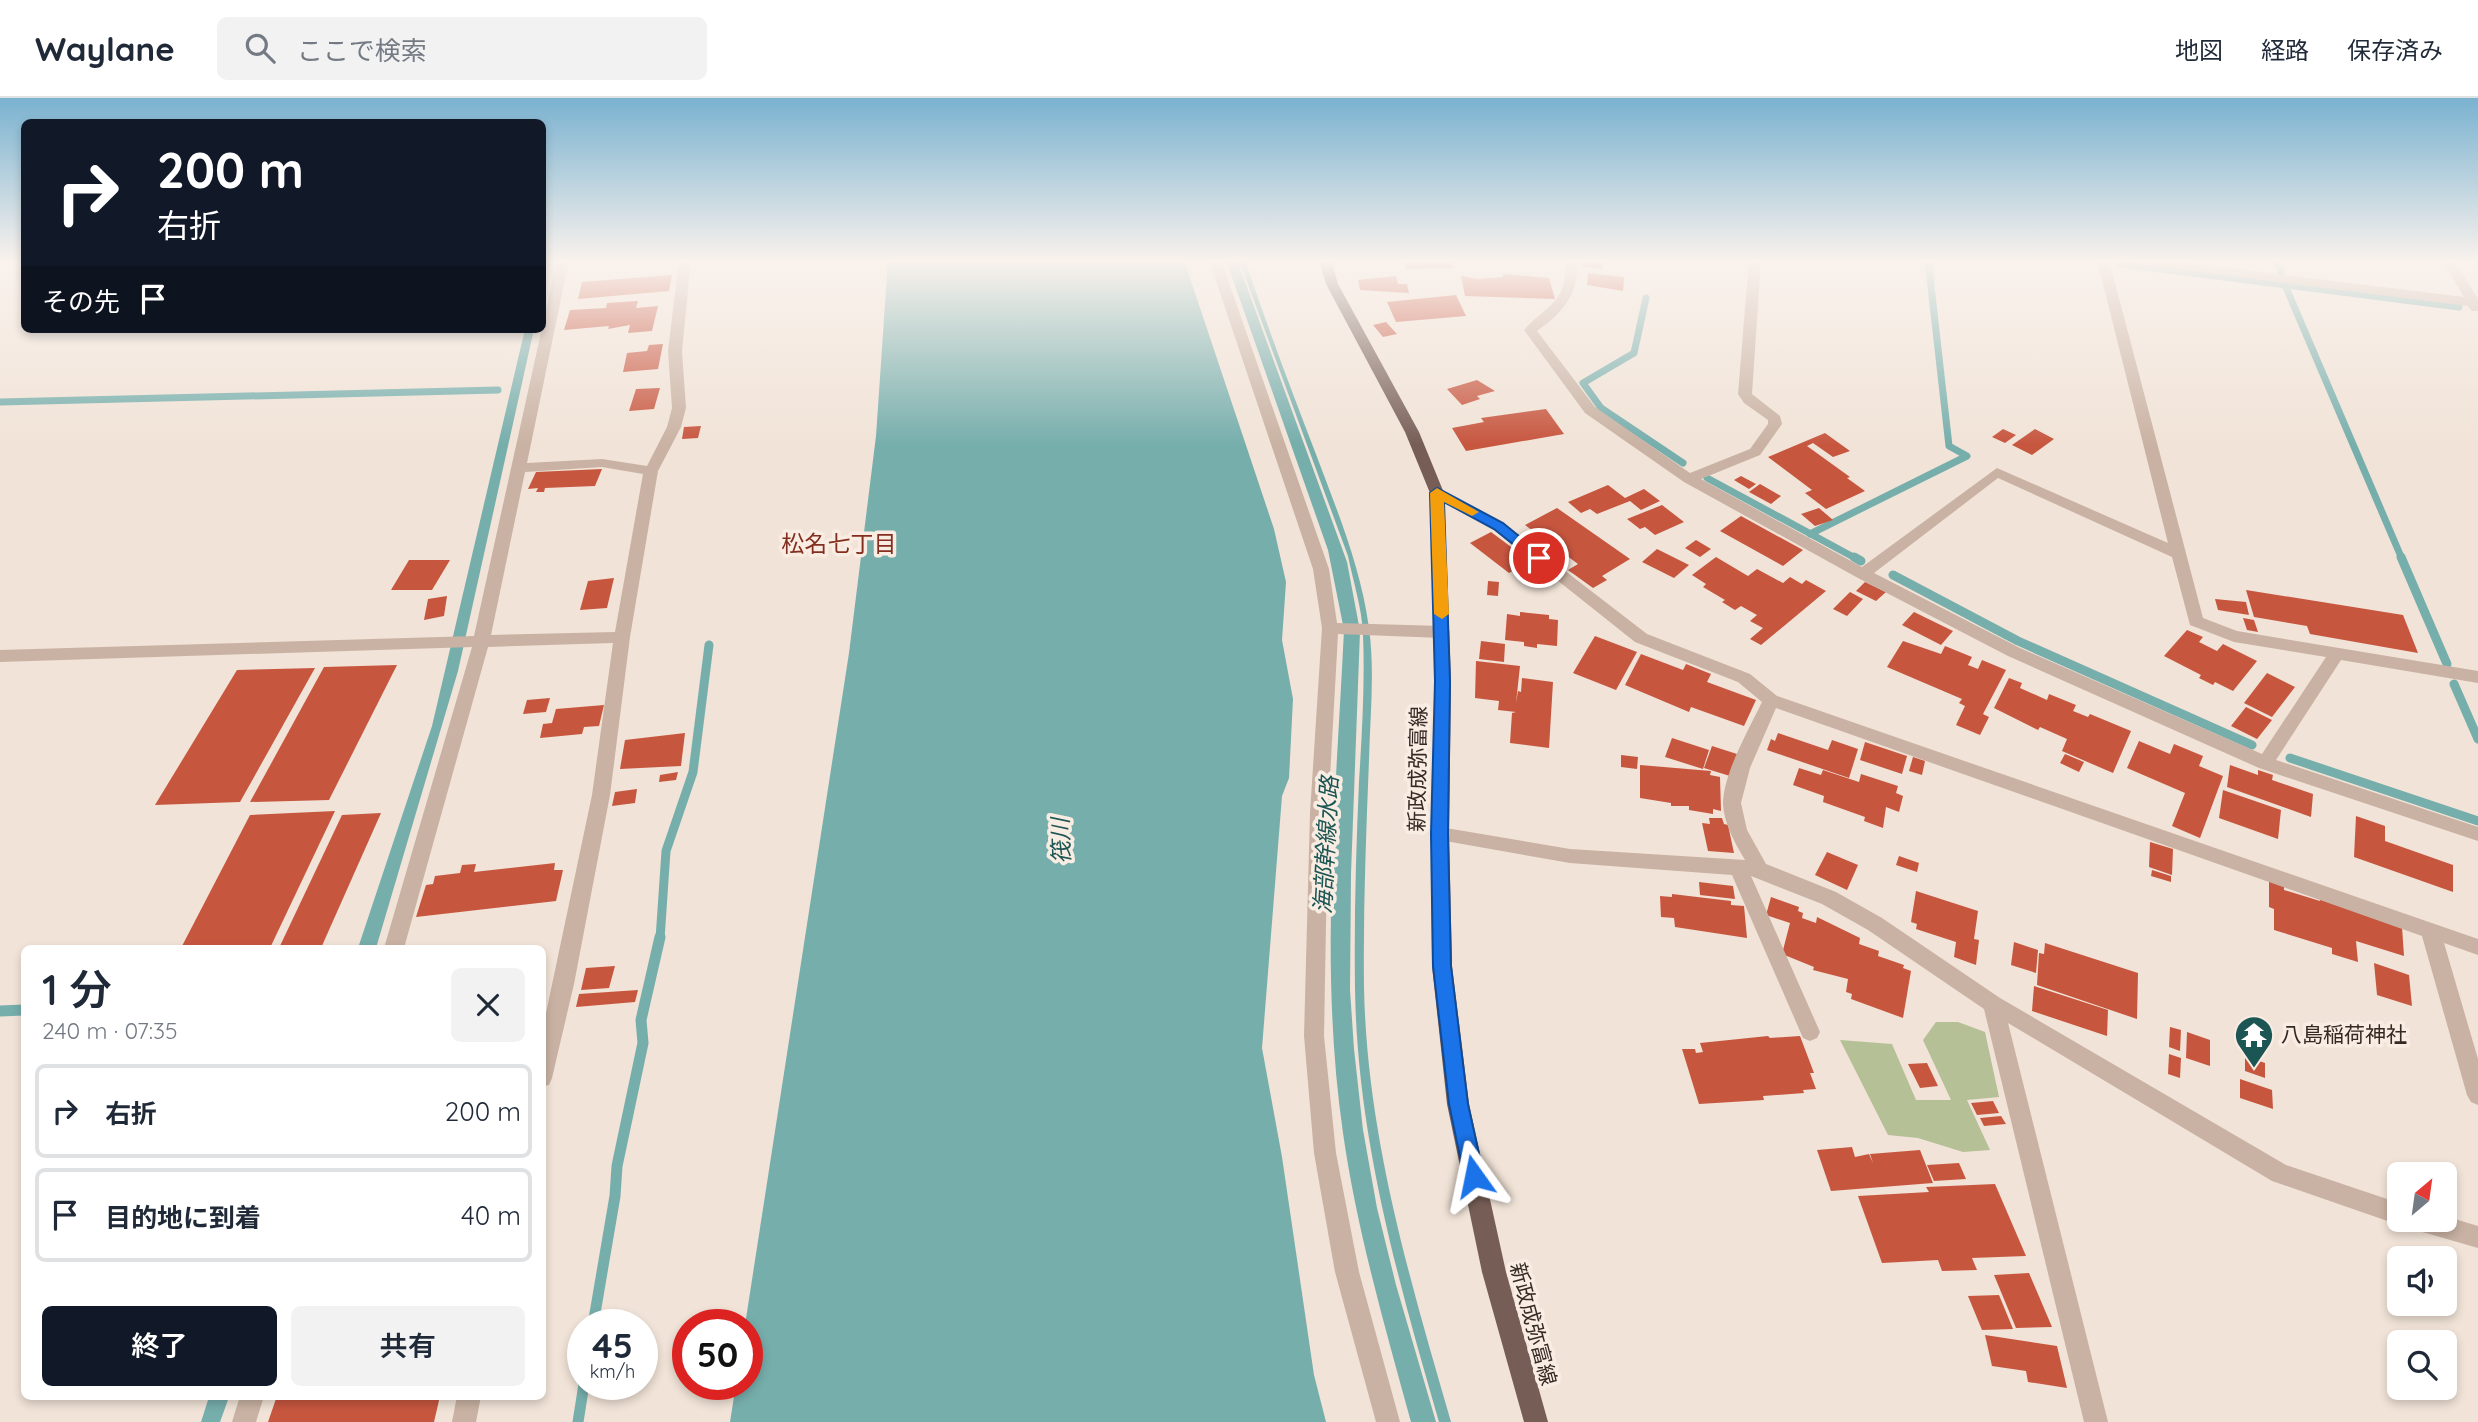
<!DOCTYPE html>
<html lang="ja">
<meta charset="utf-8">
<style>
body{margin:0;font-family:Quicksand,"Noto Sans JP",sans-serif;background:#f2f2f3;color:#1f2937;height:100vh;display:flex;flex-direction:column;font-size:26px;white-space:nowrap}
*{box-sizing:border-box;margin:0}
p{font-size:23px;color:#747a83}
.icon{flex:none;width:38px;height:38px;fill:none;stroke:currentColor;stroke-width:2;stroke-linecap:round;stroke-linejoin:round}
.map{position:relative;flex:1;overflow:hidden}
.panel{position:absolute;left:21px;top:847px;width:525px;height:455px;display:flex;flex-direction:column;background:#fff;border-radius:10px;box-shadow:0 4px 10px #0003}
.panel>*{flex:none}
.guide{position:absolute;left:21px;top:21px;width:525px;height:214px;border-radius:10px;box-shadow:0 4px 10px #0003;background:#111827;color:#fff;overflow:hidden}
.needle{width:46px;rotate:29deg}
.controls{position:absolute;left:2387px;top:1064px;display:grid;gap:14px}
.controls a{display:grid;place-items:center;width:70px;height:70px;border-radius:10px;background:#fff;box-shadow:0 4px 10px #0003;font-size:35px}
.speed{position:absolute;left:567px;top:1211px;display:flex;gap:14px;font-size:35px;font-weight:700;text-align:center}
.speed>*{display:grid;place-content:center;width:91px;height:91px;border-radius:50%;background:#fff;box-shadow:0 4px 10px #0003;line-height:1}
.speed small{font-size:18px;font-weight:400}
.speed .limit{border:10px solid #d22;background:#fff;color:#111}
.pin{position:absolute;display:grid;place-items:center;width:60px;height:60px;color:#fff;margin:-30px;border:4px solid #fff;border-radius:50%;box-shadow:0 2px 7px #0007}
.me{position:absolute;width:77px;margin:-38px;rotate:348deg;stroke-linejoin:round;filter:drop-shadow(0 0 5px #0008)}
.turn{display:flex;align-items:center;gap:24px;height:147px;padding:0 21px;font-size:32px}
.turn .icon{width:91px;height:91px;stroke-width:2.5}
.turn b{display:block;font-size:49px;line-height:60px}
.then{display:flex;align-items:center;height:66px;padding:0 21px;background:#0003;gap:14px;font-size:26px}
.round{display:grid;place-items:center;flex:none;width:74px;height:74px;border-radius:10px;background:#f2f2f3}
.head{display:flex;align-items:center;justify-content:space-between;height:119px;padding:0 21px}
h1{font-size:42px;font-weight:600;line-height:52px}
.cta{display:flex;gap:14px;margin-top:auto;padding:14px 21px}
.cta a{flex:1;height:80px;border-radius:10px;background:#111827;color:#fff;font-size:28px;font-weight:600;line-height:80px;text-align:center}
.cta a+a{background:#f2f2f3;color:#1f2937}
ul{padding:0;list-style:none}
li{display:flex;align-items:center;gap:21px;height:94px;margin:0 14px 10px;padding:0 7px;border:4px solid #e0e1e3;border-radius:10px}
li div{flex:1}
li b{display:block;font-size:26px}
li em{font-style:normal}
header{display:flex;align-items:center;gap:42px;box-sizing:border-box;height:98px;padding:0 35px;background:#fff;border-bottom:2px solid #e0e1e3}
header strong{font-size:33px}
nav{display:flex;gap:38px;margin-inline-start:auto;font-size:24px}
.search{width:490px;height:63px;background:#f2f2f3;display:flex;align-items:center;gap:18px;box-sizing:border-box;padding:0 24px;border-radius:10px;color:#747a83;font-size:26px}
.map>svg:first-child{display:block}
</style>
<header>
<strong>Waylane</strong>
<div class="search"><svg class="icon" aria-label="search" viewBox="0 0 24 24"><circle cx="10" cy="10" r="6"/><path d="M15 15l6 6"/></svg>ここで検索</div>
<nav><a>地図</a><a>経路</a><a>保存済み</a></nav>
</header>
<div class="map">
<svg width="2478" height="1324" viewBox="0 0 2478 1324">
<rect width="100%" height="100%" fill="#f1e3d7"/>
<polygon fill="#b5c097" points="1936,924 1958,924 1985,934 1999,999 1967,1002 1990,1052 1963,1054 1918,1040 1888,1037 1840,942 1892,946 1916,1002 1951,1002 1923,942"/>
<g fill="#76aeac">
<polygon points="888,162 1184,162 1274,431 1286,484 1282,542 1293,601 1289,680 1282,698 1262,950 1282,1059 1314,1277 1326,1324 730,1324 736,1286 747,1286 747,1227 745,1227 849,555 876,338"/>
<path d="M1226,162h11l110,302 13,69 -9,243 -1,116 4,59 9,81 14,78 19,77 40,137h-25c-26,-95 -54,-191 -68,-289 -24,-166 -7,-336 1,-503l-16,-80z"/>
<path d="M1239,162h6c22,66 47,132 72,197 21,56 44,111 52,171 6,44 1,89 0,132 -3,76 -6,152 -5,228 3,149 46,292 87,434h-12c-41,-142 -82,-285 -84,-434 -1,-69 1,-138 4,-206 3,-49 6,-99 4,-148 -1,-26 -10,-53 -15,-78z"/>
<polygon points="525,231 534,231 458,573 376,850 358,850 432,628"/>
<polygon points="209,1299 229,1299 220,1324 201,1324"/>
</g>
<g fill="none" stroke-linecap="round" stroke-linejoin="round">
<g stroke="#76aeac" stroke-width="7">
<polyline points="2276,162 2281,174"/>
<polyline points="2120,166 2459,209"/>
<polyline points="2285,187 2402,461"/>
<polyline points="1646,200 1634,255 1583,285 1601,310 1683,365"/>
<polyline points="0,304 498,292"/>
<polyline points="1707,380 1857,461"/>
<polyline points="1810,436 1967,358 1949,348 1928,162"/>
</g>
<g stroke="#76aeac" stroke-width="9">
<polyline points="1854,459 1861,463"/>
<polyline points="2401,459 2447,566"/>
<polyline points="1893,477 2018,543 2252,647"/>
<polyline points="2454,586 2478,641"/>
<polyline points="2290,660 2478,723"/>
<polyline points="660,841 666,753 693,674 709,547"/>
</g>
<g stroke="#76aeac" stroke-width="11">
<polyline points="0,913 24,912"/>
<polyline points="593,1227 615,1098 617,1068 643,945 641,922 660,839"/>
<polyline points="578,1324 584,1286"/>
</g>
</g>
<g fill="#c7563f">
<polygon points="1404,162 1454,162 1455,166 1452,166 1453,170 1406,171"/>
<polygon points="1583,162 1603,164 1602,171 1583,169"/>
<polygon points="1588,175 1624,179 1623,193 1587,187"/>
<polygon points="1503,176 1549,180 1555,201 1465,198 1461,178 1478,181 1503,179"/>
<polygon points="672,177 669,193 578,201 582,184"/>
<polygon points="1396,178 1398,186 1407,186 1409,195 1360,192 1358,182"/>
<polygon points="1456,197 1466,218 1396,224 1387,204"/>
<polygon points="638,203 636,210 658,208 652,233 628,235 630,227 608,231 609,228 564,232 570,212 606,210 607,205"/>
<polygon points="1386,224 1397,236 1383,239 1373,227"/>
<polygon points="663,246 658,271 623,274 627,255 647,253 649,247"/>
<polygon points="1477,282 1495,293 1477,298 1480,301 1462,307 1447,291"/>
<polygon points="660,290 654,311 629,313 636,291"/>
<polygon points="1546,311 1564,336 1466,353 1452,330 1484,324 1481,320"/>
<polygon points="701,328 698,340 682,341 684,329"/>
<polygon points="2003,331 2016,337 2005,345 1992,339"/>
<polygon points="2035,331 2054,341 2032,357 2012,347"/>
<polygon points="1825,335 1850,353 1833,359 1813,345 1807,348 1850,379 1847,380 1865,393 1826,411 1805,395 1812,392 1768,359"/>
<polygon points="602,371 595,388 545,390 544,394 536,394 538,390 528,391 536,374"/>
<polygon points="1741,378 1756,386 1749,391 1734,382"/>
<polygon points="1760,386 1781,398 1771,406 1749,394"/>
<polygon points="1608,387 1625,400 1644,391 1660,403 1641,412 1630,403 1597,416 1590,411 1581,415 1568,404"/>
<polygon points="1662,407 1684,424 1655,437 1645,429 1640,431 1627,421"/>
<polygon points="1557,410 1630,461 1602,478 1607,482 1593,490 1568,472 1578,466 1525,427"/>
<polygon points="1819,410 1833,422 1815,428 1801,416"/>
<polygon points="1741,418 1803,452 1783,468 1720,433"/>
<polygon points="1491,434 1530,463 1509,475 1470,445"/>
<polygon points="1696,442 1711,451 1700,459 1685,450"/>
<polygon points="1657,451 1689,467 1674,480 1642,464"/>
<polygon points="1716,459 1748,478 1757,471 1783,485 1790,479 1802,486 1806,482 1826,493 1761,547 1750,541 1763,530 1750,523 1757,517 1741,508 1735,512 1722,504 1725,502 1703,489 1706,486 1692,477"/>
<polygon points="409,462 450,462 432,492 391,492"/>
<polygon points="614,480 607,510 580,512 588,483"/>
<polygon points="1488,483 1499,484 1498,498 1487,497"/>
<polygon points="1865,484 1886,494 1876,503 1856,493"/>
<polygon points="2246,492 2403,517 2418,555 2310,536 2307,528 2254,519"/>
<polygon points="1850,494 1863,501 1847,518 1833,511"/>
<polygon points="447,498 444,518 424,522 428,501"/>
<polygon points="2215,501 2246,504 2249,517 2218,512"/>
<polygon points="1520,514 1549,517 1549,521 1558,522 1557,548 1537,546 1537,550 1524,548 1524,544 1505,542 1507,516 1520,518"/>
<polygon points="1914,514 1953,533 1941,547 1902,527"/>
<polygon points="2243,520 2254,522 2258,534 2247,532"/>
<polygon points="2187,532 2203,539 2199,544 2217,553 2223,546 2257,563 2233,593 2215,584 2213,587 2199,580 2201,577 2164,558"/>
<polygon points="1595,538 1637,554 1616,592 1573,575"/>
<polygon points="1481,543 1505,546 1504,564 1479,561"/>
<polygon points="1903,543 1941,556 1945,548 1972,559 1968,567 1978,571 1982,562 2006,572 1983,616 1989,619 1980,637 1956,627 1965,608 1959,605 1962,601 1887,569"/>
<polygon points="1641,556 1683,572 1686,566 1711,576 1707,584 1756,602 1744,628 1691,609 1689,614 1625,587"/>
<polygon points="1476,563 1520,568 1516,605 1518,593 1521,594 1522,580 1553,584 1549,650 1510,645 1512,615 1516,614 1498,612 1499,603 1475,600"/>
<polygon points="397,567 329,702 250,704 324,569"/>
<polygon points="315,570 240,704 155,707 237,572"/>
<polygon points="2267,575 2295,589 2272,619 2244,605"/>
<polygon points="2009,580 2022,585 2020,590 2047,602 2049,596 2076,607 2073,613 2088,619 2090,616 2131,633 2113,675 2062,653 2067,641 2040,629 2038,632 1994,610"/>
<polygon points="550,600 546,614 523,616 527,602"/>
<polygon points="604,607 599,628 584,629 582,636 540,640 543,626 552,625 556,611"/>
<polygon points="2246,609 2272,622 2257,641 2231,628"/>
<polygon points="685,635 681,668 620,671 625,642"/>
<polygon points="1778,635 1828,652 1832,642 1858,651 1849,680 1767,652 1771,641 1775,643"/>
<polygon points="1672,640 1709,652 1703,671 1665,659"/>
<polygon points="2139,643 2170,656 2174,646 2203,658 2199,668 2223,678 2200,740 2172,728 2185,695 2127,670"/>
<polygon points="1865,644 1907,658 1902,676 1860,662"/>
<polygon points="1712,648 1737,656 1730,678 1704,670"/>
<polygon points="2065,656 2084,664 2079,674 2060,665"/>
<polygon points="1621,657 1638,659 1637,671 1621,669"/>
<polygon points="1913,659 1925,663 1922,677 1909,673"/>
<polygon points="1640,667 1711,673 1710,677 1720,679 1721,713 1713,711 1713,716 1689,712 1689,708 1671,708 1671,705 1640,700"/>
<polygon points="2230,667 2258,677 2258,672 2273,677 2272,682 2313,696 2311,719 2227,689"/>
<polygon points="1799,670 1821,677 1823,672 1859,684 1861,676 1898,688 1896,695 1903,698 1899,714 1886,709 1883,730 1864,723 1865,719 1823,704 1824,698 1793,687"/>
<polygon points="678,674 676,682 659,684 660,677"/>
<polygon points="637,691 635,705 612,708 615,694"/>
<polygon points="2223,692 2281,712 2278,741 2219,720"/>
<polygon points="335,713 270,850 181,850 250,717"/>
<polygon points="381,715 321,850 279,850 342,717"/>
<polygon points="2356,718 2385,728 2385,743 2453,767 2453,794 2354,759"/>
<polygon points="1709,720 1722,720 1724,726 1728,727 1734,755 1708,753 1702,725 1710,726"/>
<polygon points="2150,744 2173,751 2172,777 2149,769"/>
<polygon points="1827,754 1858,767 1847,792 1815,777"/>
<polygon points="1899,758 1919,765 1917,774 1896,767"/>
<polygon points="555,765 554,772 563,772 556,803 416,819 426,787 433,786 435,778 460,775 462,767 476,766 474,774"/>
<polygon points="2152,772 2171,778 2171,784 2151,778"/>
<polygon points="2269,781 2284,786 2284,792 2320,803 2319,796 2402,829 2404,858 2356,843 2358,864 2332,856 2332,850 2274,832 2274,811 2269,809"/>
<polygon points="1699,784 1733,788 1735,801 1700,797"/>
<polygon points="1916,793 1978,813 1974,841 1979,842 1976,867 1954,859 1956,844 1916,831 1917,826 1911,824"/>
<polygon points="1672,796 1731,803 1731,807 1744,808 1747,840 1675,829 1674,820 1661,819 1660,798 1672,799"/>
<polygon points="1771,799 1799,809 1798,813 1803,815 1802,820 1816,825 1817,819 1860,840 1859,846 1879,853 1878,858 1904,867 1903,870 1911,873 1903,920 1851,901 1852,896 1846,894 1848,881 1813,872 1814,869 1782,856 1790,825 1766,817"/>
<polygon points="2014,844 2038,852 2036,875 2011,867"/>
<polygon points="2045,845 2138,875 2137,921 2037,887 2039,855 2044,856"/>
<polygon points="2374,865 2409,877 2412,908 2377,897"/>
<polygon points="615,868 609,890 581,892 586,870"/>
<polygon points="2034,888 2108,912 2107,938 2032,913"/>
<polygon points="638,892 635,904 576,909 579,896"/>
<polygon points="2170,929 2181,932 2180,953 2169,949"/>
<polygon points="2187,934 2210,942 2210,968 2186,960"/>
<polygon points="1768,938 1770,940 1800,938 1814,975 1810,975 1816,991 1803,992 1804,995 1763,998 1764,1002 1699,1006 1682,951 1695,951 1696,955 1703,954 1700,945"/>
<polygon points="2169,956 2181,960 2180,980 2168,976"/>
<polygon points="2245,958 2265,965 2265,980 2245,973"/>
<polygon points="1927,965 1938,988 1920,990 1908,966"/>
<polygon points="2240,981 2272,992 2273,1011 2240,1000"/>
<polygon points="1993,1003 1999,1015 1977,1017 1971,1005"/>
<polygon points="2001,1018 2006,1026 1984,1028 1980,1020"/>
<polygon points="1852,1049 1855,1059 1869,1056 1873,1065 1870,1056 1920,1052 1933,1085 1831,1093 1817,1052"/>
<polygon points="1959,1065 1966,1081 1934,1083 1927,1067"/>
<polygon points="1995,1086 2026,1158 1972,1160 1977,1172 1942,1173 1938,1162 1882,1165 1858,1098 1929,1094 1926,1089"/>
<polygon points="2029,1175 2052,1229 2016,1230 1994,1177"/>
<polygon points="1999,1197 2013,1231 1982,1232 1968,1198"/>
<polygon points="1985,1237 2057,1248 2067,1290 2028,1284 2026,1273 1992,1268"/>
<polygon points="277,1298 440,1298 434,1324 268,1324"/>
</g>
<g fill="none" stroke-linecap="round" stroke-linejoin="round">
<g fill="#c9b2a3" fill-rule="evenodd">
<path d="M557,162h12l-42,203 75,-4 45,7 20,-39 5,-19 -4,-57 11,-91h12l-9,91 4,57 -5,19 -23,44 -28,166 -20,158 -36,189 -22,94 -3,7 -7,2v-55l50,-237 21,-152 -125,4 -84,301h-20l88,-301 -472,15v-12l474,-14zM602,369l41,7 -28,158 -124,3 34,-163z"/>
<polygon points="1209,162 1221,162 1329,471 1337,525 1442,528 1450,534 1442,540 1338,536 1328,715 1324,938 1336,1055 1359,1174 1400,1324 1376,1324 1335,1174 1314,1055 1304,938 1310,715 1322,530 1313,471"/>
<path d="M1565,162h12c2,34 -13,51 -40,71l58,76 95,66 60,-24 18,-25v-4l-24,-17 -6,-9 11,-134h12l-9,134 28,22 2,8 -22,31 -59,24 161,88 135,-99 171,75 -71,-283h12l94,358 34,13 241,40v12l-137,-23 -65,100 202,67v14l-219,-73 -251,-112 -150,-78 -174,-96 -99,-69 -61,-83c25,-27 43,-26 41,-70zM1998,380l174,79 18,68 44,17 92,15 -64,97 -242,-106 -146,-75z"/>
<polygon points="2131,162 2162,162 2464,199 2442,162 2454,162 2478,201 2478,213 2472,213 2468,208 2137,166"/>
<path d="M1437,390l66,35 144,111 103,40 27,22 701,243v16l-34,-12 34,116v46l-7,-3 -4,-7 -45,-159 -646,-228 -26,60 -9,35 6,27 19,34 70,28 46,26 118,80 286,167 113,38v17h9l-1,2 -8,3 -127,-44 -264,-158 100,399h-24l-100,-413 -116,-79 -46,-26 -71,-28 69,156 -3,6 -7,3 -7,-3 -71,-163 -162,-12 -136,-24 -3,-5 3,-5 6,-2 130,22 175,11c-10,-17 -21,-36 -22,-56 0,-30 26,-75 39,-102l-24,-20 -103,-40 -142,-113 -61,-33 -2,-3z"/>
<polygon points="2445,1118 2478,1128 2478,1150 2419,1133 2411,1130 2408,1122 2445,1122"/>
<polygon points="240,1298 264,1298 256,1324 232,1324"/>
<polygon points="457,1298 481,1298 476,1324 452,1324"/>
</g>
<polygon fill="#765e56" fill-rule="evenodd" points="1319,162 1331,162 1338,186 1419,334 1444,395 1451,583 1449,736 1452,868 1469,1006 1506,1174 1548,1324 1524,1324 1482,1174 1447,1006 1432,868 1431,736 1435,583 1430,395 1405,334 1326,186"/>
</g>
<linearGradient id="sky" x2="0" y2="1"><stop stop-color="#7ab2d0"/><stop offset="0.47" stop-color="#f9f2ed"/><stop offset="1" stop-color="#f9f2ed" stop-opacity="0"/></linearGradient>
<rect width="2478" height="347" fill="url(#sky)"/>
<polygon fill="#1a73e8" stroke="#114b97" stroke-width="2" points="1437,390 1503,425 1546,460 1539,465 1534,463 1494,431 1444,404 1450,583 1448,736 1451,868 1468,1006 1484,1078 1481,1085 1474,1088 1467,1085 1464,1078 1449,1006 1433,868 1431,736 1435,583 1430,395"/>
<polygon fill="#f59e0b" points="1437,390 1479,414 1472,418 1444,404 1449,516 1442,521 1434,516 1430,395"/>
<defs>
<g id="temple-pin" transform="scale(2.0125)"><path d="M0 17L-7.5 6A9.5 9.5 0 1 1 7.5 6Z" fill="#1b5554" stroke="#f9ede3"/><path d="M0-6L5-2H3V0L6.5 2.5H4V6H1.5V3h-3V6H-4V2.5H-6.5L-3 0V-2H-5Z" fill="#fff"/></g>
</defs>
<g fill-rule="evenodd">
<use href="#temple-pin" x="2254" y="937"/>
</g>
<g text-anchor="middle" stroke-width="7" stroke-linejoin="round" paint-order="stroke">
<g font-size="21" fill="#342925" stroke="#f9ede3">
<text transform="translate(1418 671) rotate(-89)" y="7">新政成弥富線</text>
<text transform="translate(1533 1226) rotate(75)" y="7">新政成弥富線</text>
</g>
<g font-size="21" fill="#342925" stroke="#f9ede3" text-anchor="start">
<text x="2281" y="944">八島稲荷神社</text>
</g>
<g font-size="23" fill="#832e1e" stroke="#f9ede3">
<text x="839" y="454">松名七丁目</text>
</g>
<g font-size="23" font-style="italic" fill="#1b5554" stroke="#f9ede3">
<text transform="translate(1061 743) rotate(-92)" y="8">筏川</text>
<text transform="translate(1326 747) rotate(-87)" y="8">海部幹線水路</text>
</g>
</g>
</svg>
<div class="controls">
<a><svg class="needle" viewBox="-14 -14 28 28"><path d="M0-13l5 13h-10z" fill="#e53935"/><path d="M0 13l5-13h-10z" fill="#747a83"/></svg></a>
<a><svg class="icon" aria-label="sound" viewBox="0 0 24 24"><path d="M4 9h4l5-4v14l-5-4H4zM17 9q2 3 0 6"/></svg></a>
<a><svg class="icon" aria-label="search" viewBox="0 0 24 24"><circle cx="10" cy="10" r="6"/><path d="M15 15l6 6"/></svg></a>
</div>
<div class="speed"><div>45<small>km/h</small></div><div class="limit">50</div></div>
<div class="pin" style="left:1539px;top:460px;background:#d93025"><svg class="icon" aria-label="arrive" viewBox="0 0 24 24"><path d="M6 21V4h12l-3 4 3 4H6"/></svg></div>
<svg class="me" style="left:1474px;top:1078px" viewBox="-20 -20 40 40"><path d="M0-17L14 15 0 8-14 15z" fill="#1a73e8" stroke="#fff" stroke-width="4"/></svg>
<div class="guide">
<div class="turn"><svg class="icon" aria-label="right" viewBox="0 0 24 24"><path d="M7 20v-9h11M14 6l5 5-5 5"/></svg><div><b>200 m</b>右折</div></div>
<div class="then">その先<svg class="icon" aria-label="arrive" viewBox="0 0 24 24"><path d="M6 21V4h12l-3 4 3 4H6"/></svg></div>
</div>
<section class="panel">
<div class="head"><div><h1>1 分</h1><p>240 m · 07:35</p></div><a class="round"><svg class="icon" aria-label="close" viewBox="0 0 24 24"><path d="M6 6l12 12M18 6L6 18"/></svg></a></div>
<ul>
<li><svg class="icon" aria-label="right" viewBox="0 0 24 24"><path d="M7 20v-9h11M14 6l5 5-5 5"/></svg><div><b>右折</b></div><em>200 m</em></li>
<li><svg class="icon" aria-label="arrive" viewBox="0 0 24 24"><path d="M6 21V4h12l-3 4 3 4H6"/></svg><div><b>目的地に到着</b></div><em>40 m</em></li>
</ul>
<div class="cta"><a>終了</a><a>共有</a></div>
</section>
</div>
